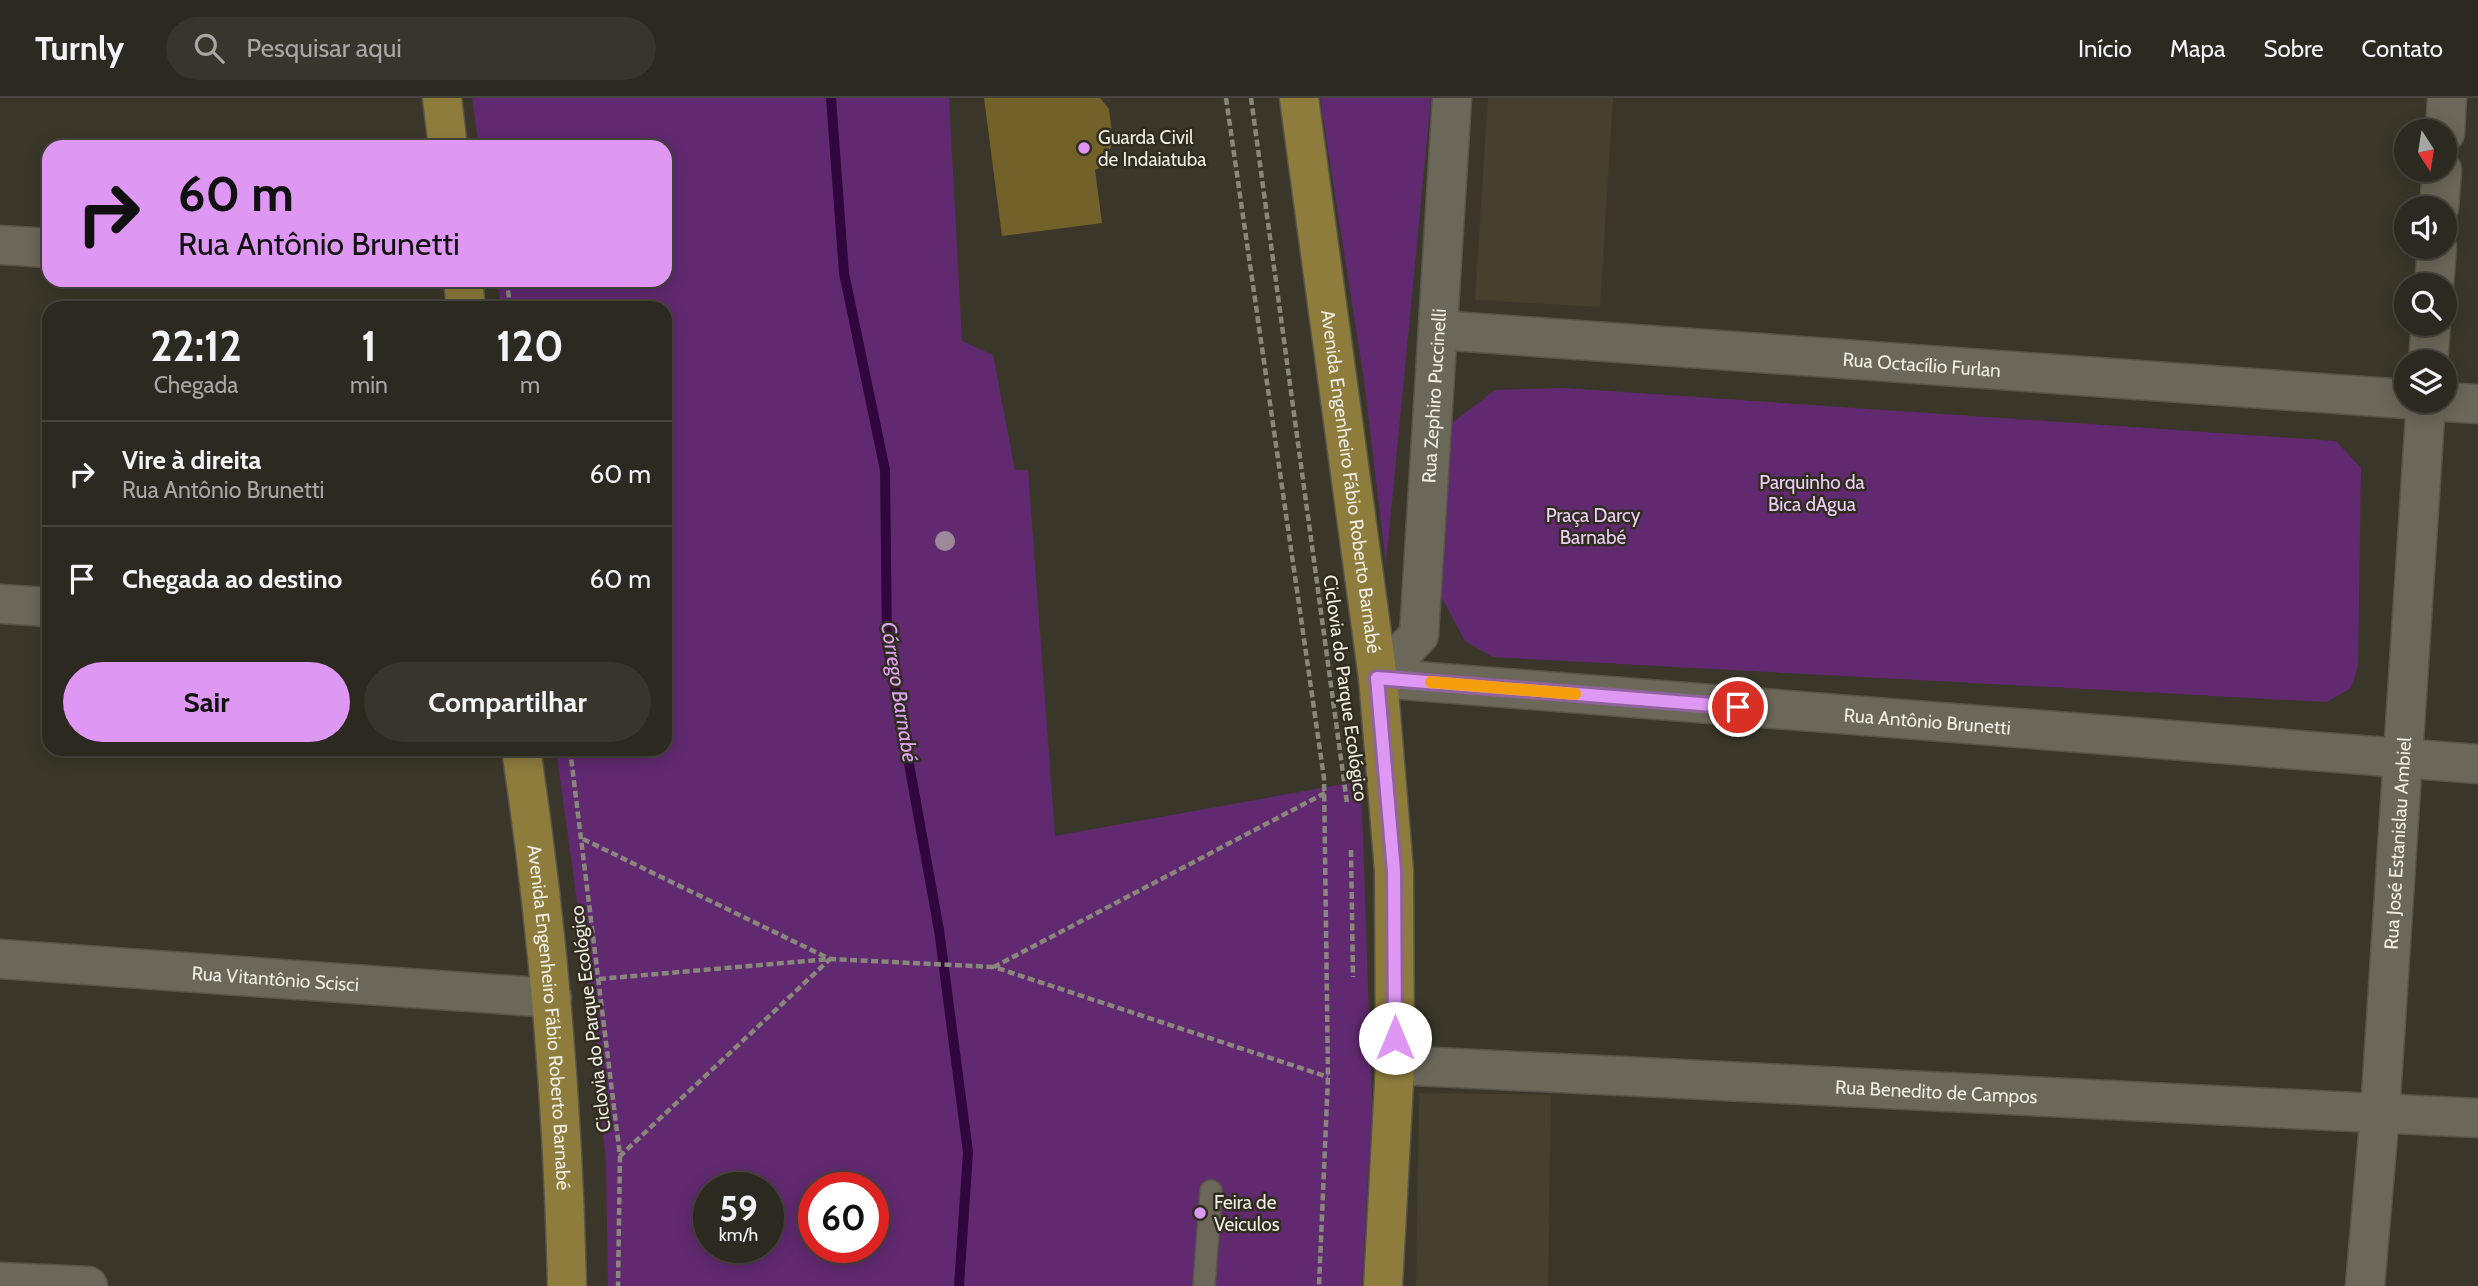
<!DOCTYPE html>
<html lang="pt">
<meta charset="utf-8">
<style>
body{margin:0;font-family:Cabin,sans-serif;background:#38352d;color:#f1f3f6;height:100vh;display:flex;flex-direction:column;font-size:26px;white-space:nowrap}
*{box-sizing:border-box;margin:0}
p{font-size:23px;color:#a6a6a5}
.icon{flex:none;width:38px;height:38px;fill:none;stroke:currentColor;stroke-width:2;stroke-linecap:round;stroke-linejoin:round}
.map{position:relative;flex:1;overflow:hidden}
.drawer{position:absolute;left:42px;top:203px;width:630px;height:455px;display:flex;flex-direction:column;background:#2c2920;border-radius:21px;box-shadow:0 4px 18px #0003,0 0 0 2px #48453e}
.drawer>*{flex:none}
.top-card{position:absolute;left:42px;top:42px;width:630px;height:147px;border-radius:21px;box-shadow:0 4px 18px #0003,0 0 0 2px #48453e;background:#de98f3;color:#111;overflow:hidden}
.needle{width:46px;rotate:168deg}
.tools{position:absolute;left:2394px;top:21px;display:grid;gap:14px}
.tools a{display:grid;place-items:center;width:63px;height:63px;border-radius:50%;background:#2c2920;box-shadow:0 4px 18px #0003,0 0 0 2px #48453e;font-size:35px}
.speed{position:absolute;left:693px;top:1074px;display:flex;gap:14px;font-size:35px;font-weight:700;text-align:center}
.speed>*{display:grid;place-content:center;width:91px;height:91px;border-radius:50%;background:#2c2920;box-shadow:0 4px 18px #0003,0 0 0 2px #48453e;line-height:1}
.speed small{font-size:18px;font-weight:400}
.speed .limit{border:10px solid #d22;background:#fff;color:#111}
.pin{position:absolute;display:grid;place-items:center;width:60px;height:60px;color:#fff;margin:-30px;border:4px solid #fff;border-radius:50%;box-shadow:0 2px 7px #0007}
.me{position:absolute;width:77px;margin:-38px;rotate:0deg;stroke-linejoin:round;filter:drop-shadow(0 0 5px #0008)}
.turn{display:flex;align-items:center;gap:24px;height:147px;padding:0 21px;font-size:32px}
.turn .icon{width:91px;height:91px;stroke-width:2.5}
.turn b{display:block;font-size:49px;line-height:60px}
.eta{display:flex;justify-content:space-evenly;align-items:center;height:119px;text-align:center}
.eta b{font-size:42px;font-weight:800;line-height:49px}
.primary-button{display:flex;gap:14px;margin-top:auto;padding:14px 21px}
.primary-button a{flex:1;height:80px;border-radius:42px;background:#de98f3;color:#111;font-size:28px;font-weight:800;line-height:80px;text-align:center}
.primary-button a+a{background:#38352d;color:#f1f3f6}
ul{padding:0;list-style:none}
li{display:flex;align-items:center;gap:21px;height:105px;padding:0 21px;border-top:2px solid #48453e}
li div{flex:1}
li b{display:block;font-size:26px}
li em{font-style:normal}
header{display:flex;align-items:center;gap:42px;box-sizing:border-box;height:98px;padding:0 35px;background:#2c2920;border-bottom:2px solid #48453e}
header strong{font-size:33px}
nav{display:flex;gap:38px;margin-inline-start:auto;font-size:24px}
.search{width:490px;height:63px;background:#38352d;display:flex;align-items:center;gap:18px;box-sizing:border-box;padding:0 24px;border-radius:38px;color:#a6a6a5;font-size:26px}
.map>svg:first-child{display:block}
</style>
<header>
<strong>Turnly</strong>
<div class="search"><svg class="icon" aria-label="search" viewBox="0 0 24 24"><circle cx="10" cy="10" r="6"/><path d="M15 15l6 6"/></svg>Pesquisar aqui</div>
<nav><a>Início</a><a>Mapa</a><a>Sobre</a><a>Contato</a></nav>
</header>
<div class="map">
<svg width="2478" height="1188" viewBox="0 0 2478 1188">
<rect width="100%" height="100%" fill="#3a372a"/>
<g fill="#46402e">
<polygon points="1488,0 1613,0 1600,209 1475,202"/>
<polygon points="1419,995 1551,997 1548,1188 1416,1188"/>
</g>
<g fill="#612a70" fill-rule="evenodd">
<path d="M472,0h477l13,243 31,14 22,115h13l27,366 306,-55 11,323 -10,182h-754l-2,-121 -14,-155 -36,-261h109v-441h-164l-4,-28h168v-133h-186zM709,1090h59v60h-59zM814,1090h59v60h-59z"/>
<polygon points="1320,0 1431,0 1386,466 1364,282"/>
<polygon points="1565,290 2336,343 2361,370 2358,568 2351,590 2327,604 1493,559 1465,543 1441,498 1452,325 1495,292"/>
</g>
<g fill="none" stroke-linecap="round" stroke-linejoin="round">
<polyline stroke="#31053d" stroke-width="10" points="831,0 844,175 885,372 887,544 939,832 968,1054 959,1188"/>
</g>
<polygon fill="#72622a" points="984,0 1100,0 1109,11 1113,43 1104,68 1095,72 1102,125 1002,138"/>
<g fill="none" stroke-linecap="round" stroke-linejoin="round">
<g stroke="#575448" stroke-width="24">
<polyline id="lane" points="1204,1188 1211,1093"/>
</g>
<g stroke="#575448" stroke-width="41">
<g id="street">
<polyline points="2445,35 2447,0"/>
<polyline points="2439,110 2442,72"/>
<polyline points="0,147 49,150"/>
<polyline points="2434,187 2437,149"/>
<path id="s1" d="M1438,232l968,69"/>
<polyline points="2428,264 2431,226"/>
<polyline points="2428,303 2478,306"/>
<polyline points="0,506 49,509"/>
<path id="s2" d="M1378,580l1100,86"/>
<path id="s3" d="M1378,580l41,-43 33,-537"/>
<path id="s4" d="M0,861l552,39"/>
<path id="s5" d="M1395,967l1083,53"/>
<polyline points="0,1184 88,1188"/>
<path id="s6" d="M2365,1188l15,-174 46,-711"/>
</g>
</g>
<g stroke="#575448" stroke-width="41">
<g id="primary">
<polyline points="442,0 448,49"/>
<path id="s7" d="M1299,0l79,580 16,193 1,194 -12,221"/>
<polyline points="463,182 466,210"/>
<path id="s8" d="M521,651c27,178 42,357 46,537"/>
</g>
</g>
<g stroke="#89877b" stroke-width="4.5" stroke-dasharray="7 3.5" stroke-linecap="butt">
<polyline points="1226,0 1324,680 1328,979 1319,1188"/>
<polyline points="1251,0 1347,705"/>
<polyline points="507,182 510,210"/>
<polyline points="570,651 620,1058 618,1188"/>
<polyline points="1325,695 994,869 1328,979"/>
<polyline points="583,741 830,861 620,1058"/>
<polyline points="1351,752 1353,879"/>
<polyline points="599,881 830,861 994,869"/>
</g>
<use href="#lane" stroke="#6b6759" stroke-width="21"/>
<use href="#street" stroke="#6b6759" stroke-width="38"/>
<use href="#primary" stroke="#8d7c3c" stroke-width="38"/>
</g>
<circle fill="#9c8a9b" cx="945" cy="443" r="10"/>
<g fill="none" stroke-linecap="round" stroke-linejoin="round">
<g stroke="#90639e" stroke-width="18">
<polyline id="route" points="1395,940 1394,773 1377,580 1738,609"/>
</g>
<use href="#route" stroke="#de98f3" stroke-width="12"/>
<polyline stroke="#f59e0b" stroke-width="12" points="1431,584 1575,596"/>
</g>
<g fill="#de98f3" stroke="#302d20" stroke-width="2.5">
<circle cx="1084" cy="50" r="7"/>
<circle cx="1200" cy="1115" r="7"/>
</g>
<g text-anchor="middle" stroke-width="5" stroke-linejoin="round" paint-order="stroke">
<g font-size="19" fill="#eeece3" stroke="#302d20" text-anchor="start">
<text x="1098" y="46">Guarda Civil<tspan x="1098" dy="22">de Indaiatuba</tspan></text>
<text x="1214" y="1111">Feira de<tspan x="1214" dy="22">Veiculos</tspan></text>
</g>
<g font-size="19" fill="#eeece3" stroke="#302d20">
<text dy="7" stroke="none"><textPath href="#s1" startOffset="485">Rua Octacílio Furlan</textPath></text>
<text dy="7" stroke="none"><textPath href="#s3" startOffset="299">Rua Zephiro Puccinelli</textPath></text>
<text dy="7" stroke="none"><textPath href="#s7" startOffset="387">Avenida Engenheiro Fábio Roberto Barnabé</textPath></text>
<text transform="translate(1346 590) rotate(82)" y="7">Ciclovia do Parque Ecológico</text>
<text dy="7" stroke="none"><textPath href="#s2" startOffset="551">Rua Antônio Brunetti</textPath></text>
<text dy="7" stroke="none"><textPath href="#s6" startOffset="444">Rua José Estanislau Ambiel</textPath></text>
<text dy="7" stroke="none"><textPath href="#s4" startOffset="276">Rua Vitantônio Scisci</textPath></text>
<text dy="7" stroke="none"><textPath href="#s8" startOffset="270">Avenida Engenheiro Fábio Roberto Barnabé</textPath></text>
<text transform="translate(590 921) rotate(-97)" y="7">Ciclovia do Parque Ecológico</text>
<text dy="7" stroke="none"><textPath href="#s5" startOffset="542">Rua Benedito de Campos</textPath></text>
</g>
<g font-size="19" fill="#edcef7" stroke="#302d20">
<text x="1812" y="391">Parquinho da<tspan x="1812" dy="22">Bica dAgua</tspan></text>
<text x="1593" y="424">Praça Darcy<tspan x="1593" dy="22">Barnabé</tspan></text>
</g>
<g font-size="21" font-style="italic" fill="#e0a3f3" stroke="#302d20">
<text transform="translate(899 594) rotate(81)" y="7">Córrego Barnabé</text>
</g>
</g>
</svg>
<div class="tools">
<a><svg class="needle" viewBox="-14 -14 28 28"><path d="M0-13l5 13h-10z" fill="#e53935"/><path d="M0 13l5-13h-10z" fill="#a6a6a5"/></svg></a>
<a><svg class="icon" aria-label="sound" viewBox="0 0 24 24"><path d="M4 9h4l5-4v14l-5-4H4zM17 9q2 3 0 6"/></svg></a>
<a><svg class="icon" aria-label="search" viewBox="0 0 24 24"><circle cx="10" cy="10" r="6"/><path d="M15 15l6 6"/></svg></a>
<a><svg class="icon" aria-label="layers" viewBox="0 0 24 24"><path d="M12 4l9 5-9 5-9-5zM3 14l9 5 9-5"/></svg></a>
</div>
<div class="speed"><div>59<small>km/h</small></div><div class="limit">60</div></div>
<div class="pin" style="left:1738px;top:609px;background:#d93025"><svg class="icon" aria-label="arrive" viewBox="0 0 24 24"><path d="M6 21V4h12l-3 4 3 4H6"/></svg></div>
<svg class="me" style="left:1395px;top:940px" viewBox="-20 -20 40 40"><circle r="19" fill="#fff"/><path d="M0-13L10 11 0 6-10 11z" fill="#de98f3"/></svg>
<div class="top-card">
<div class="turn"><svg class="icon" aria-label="right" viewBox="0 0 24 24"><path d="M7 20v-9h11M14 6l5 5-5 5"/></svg><div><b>60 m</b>Rua Antônio Brunetti</div></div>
</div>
<section class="drawer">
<div class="eta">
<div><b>22:12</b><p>Chegada</p></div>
<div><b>1</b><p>min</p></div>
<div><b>120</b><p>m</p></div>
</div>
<ul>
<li><svg class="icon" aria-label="right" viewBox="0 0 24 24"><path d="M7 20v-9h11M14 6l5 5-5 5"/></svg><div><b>Vire à direita</b><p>Rua Antônio Brunetti</p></div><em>60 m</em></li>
<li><svg class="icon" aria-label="arrive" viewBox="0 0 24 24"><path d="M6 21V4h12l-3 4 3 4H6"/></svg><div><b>Chegada ao destino</b></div><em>60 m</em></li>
</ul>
<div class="primary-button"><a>Sair</a><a>Compartilhar</a></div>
</section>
</div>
